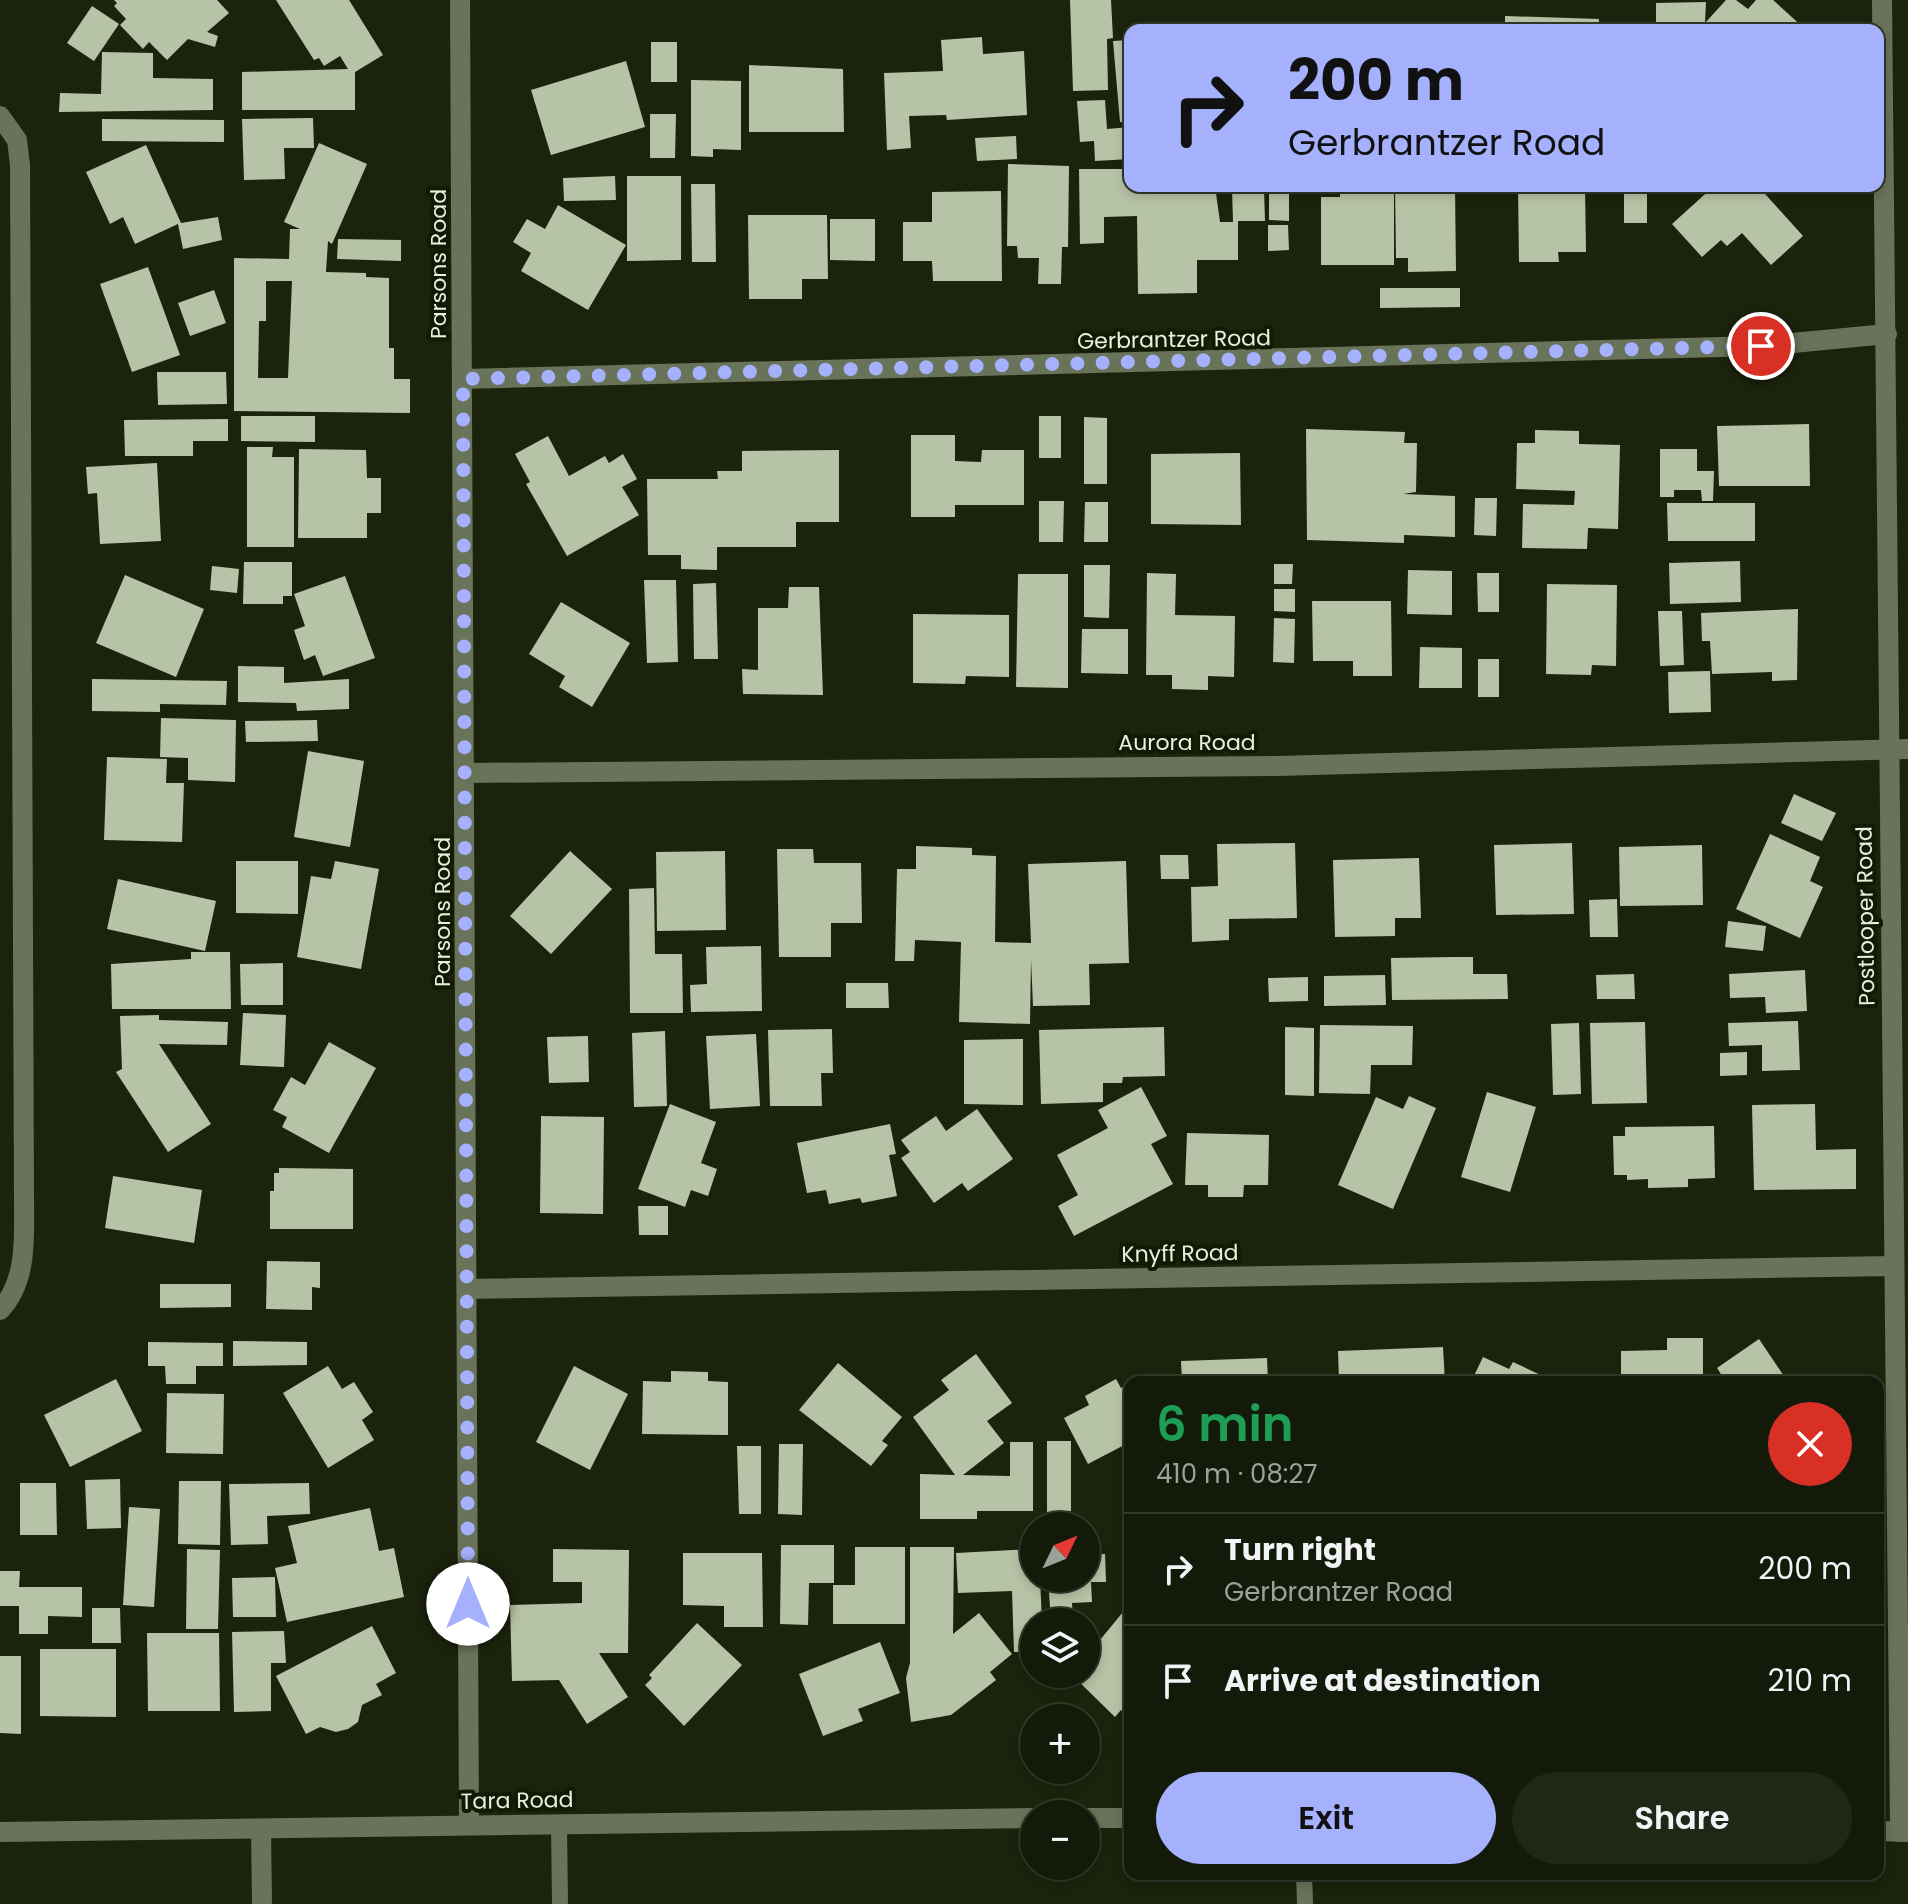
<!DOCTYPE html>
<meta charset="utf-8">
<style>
body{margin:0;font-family:Poppins,sans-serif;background:#212717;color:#f1f3f6;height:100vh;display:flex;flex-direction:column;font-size:30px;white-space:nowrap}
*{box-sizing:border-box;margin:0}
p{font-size:26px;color:#9da19c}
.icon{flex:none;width:44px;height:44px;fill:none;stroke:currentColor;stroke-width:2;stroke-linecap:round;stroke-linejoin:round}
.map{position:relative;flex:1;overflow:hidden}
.details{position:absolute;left:1124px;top:1376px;width:760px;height:504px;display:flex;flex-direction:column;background:#141a09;border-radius:16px;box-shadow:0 4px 12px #0003,0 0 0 2px #33382a}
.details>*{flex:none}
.top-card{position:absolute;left:1124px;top:24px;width:760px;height:168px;border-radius:16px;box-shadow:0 4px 12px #0003,0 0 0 2px #33382a;background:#a5b1fc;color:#111;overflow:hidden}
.needle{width:52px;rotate:47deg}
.controls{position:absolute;left:1020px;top:1512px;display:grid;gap:16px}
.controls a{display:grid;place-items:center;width:80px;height:80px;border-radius:50%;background:#141a09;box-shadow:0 4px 12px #0003,0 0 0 2px #33382a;font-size:40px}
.pin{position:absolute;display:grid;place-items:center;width:68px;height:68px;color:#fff;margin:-34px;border:4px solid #fff;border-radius:50%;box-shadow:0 2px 8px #0007}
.me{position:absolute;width:88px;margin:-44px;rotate:0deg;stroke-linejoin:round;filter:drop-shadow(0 0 6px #0008)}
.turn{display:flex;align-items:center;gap:28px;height:168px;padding:0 32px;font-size:36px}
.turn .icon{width:104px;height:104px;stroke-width:2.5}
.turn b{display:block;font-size:56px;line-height:68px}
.round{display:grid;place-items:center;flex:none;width:84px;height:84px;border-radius:42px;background:#212717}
.summary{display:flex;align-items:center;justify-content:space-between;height:136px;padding:0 32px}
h1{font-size:48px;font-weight:600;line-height:60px;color:#1e9e55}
.cta{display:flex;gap:16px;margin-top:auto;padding:16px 32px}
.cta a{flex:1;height:92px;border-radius:48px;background:#a5b1fc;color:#111;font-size:32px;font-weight:600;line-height:92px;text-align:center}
.cta a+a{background:#212717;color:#f1f3f6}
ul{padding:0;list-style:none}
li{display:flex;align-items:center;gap:24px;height:112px;padding:0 32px;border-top:2px solid #33382a}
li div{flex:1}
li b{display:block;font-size:30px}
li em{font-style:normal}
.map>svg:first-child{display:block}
</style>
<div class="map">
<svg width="1908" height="1904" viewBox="0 0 1908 1904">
<rect width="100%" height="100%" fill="#1b230c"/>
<g fill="#b7c3a6" fill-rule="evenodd">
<polygon points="114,0 217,0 229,13 207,32 218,36 215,47 188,39 167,60 149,42 143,49 120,25 126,19 114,6 117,3"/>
<polygon points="276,0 349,0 383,55 355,72 355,110 242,110 242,72 348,69 340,56 324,66 319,58 314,60"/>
<polygon points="1070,0 1111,0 1113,38 1107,39 1108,90 1073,91"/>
<polygon points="1726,0 1736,0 1748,9 1756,0 1773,0 1806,30 1656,30 1656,3 1706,2 1705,23"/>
<polygon points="92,6 119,24 94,61 67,43"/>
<polygon points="1505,16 1599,19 1599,30 1505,30"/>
<polygon points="1367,22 1368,30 1318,30 1317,25"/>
<polygon points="982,37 983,54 1024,51 1027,115 947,120 946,115 909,116 911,148 887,150 884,73 943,71 941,40"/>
<polygon points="1130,40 1130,122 1120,122 1113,41"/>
<rect x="651" y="42" width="26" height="40"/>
<polygon points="102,52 153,53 153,78 213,79 213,110 59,112 60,93 101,94"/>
<polygon points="626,61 645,127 551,155 531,90"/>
<polygon points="749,65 843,69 844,132 749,132"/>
<polygon points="691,80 741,81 741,150 713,149 713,157 691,156"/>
<polygon points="1105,100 1107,129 1130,127 1130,159 1095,161 1094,141 1080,142 1077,101"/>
<polygon points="650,114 676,114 675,158 650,158"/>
<polygon points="313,118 314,148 284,148 285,179 244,180 242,119"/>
<polygon points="102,119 224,120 224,142 102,141"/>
<polygon points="1016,136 1017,159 977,161 975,138"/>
<path d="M319,143l48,21 -35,80 -4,-3 -2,31 40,1v4l23,1v70h5v31h16v34l-176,-2v-153l55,1 1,-30h10l-16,-7zM266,281h26l-4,97h-30l1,-57h7z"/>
<polygon points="146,145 181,223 218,217 222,240 183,249 178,224 135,244 123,217 110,224 86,172"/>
<polygon points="1008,164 1069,166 1068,247 1062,247 1061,284 1038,284 1039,258 1018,258 1017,246 1007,246"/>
<polygon points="1079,169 1130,169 1130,186 1215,186 1220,222 1233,222 1232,189 1264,189 1265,221 1238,221 1238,260 1197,260 1197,293 1138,294 1137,216 1104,217 1104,243 1080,244"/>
<polygon points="615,176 616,200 564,201 563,178"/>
<polygon points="627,176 681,176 681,260 627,261"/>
<polygon points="691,184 715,184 716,262 692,262"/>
<polygon points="1269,186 1289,186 1289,221 1269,220"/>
<polygon points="1340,186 1394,186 1394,265 1321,265 1321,197 1340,197"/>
<polygon points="1395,186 1455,186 1456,271 1408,272 1408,258 1396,258"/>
<polygon points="1518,186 1585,186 1586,252 1558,252 1559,262 1519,262"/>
<rect x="1624" y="186" width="23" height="37"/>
<polygon points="1714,186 1758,186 1803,236 1771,265 1742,233 1727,246 1721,240 1702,257 1672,224"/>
<polygon points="1001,191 1002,281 933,281 932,261 903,261 903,222 932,222 932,192"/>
<polygon points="558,205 626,245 588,310 521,271 531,253 513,242 527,219 545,229"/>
<polygon points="748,215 827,215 828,279 802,279 802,299 749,299"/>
<polygon points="830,219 875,219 875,261 830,260"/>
<polygon points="1268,225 1288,225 1289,250 1268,251"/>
<polygon points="338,239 401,240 401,261 337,259"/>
<polygon points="148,267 180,355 132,372 100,284"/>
<polygon points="1380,288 1460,288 1460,307 1380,308"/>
<polygon points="214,290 226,323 190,336 178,303"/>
<polygon points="157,372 226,372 227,404 158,405"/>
<polygon points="241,416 315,416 315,442 241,441"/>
<rect x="1039" y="416" width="22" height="42"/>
<polygon points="1084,417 1107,418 1107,484 1084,484"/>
<polygon points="228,419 228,441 193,441 193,456 125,456 124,420"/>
<polygon points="1809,424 1810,486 1719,486 1717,426"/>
<polygon points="1306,429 1405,432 1404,443 1417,443 1416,492 1403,494 1455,496 1455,537 1404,535 1404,543 1307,540"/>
<polygon points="1535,430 1579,431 1579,444 1620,445 1618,529 1588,528 1587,549 1522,548 1523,504 1574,505 1575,491 1516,489 1517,443 1535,443"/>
<polygon points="911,435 955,435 955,461 981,462 982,450 1024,450 1024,505 955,505 955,517 911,517"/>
<polygon points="548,436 569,476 605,456 609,463 623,454 637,479 622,487 639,515 567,556 526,484 530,482 515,454"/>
<polygon points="247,447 273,447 272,457 294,457 294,547 247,547"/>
<polygon points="299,449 366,450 367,478 381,478 381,513 367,513 367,538 298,538"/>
<polygon points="1660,449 1697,449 1697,471 1714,471 1713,501 1702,501 1701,490 1674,490 1674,497 1660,497"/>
<polygon points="839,450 839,522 796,522 796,547 717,547 717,570 681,569 681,555 648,555 647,479 718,479 717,471 742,471 742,451"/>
<polygon points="1240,453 1241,525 1151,524 1151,454"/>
<polygon points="157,463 161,541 100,544 97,493 88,494 86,467"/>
<polygon points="1475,498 1497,498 1496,536 1474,535"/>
<polygon points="1039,501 1064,501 1063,542 1039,542"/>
<polygon points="1085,502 1108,502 1108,542 1084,542"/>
<polygon points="1667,503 1755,503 1755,541 1668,541"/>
<polygon points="1740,561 1741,602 1670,604 1669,563"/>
<polygon points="244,562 292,562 292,596 283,596 283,604 243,604"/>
<polygon points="1274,564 1293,564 1292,584 1274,584"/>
<polygon points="1084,565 1110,565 1109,618 1084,617"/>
<polygon points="212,566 239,569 237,593 210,590"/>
<polygon points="1408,570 1452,571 1452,615 1407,614"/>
<polygon points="1147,573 1176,574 1175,615 1235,616 1234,677 1208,676 1208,690 1172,689 1172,675 1146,675"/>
<polygon points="1477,573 1499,573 1499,612 1478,612"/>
<polygon points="1018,574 1068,574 1068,688 1016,687"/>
<polygon points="125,575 204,609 176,677 96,643"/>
<polygon points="345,576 375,658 323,676 315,655 304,660 294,630 305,626 294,594"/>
<polygon points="644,580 676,580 678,662 647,663"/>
<polygon points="716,583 718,659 694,659 693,584"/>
<polygon points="1547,584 1617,585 1616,666 1592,665 1591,675 1546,674"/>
<polygon points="789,587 819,587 823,695 743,694 742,669 758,670 758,608 788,608"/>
<polygon points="1274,589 1295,589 1295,612 1274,611"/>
<polygon points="1312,601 1391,601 1392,676 1353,676 1353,661 1313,661"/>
<polygon points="561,602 630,643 592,707 559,687 565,676 529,654"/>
<polygon points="1798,609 1797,680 1772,681 1772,672 1712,674 1710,641 1702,641 1701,613"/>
<polygon points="1658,611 1682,611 1684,665 1660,666"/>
<polygon points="913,614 1009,615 1009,677 966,676 965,684 913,683"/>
<polygon points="1274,618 1295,619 1294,663 1273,662"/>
<polygon points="1082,629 1128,629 1128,674 1081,673"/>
<polygon points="1420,647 1462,648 1462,688 1419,688"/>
<rect x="1478" y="659" width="21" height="38"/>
<polygon points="238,666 284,667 284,683 349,679 349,709 297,711 296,703 238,702"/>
<polygon points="1710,671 1711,712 1669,713 1668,672"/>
<polygon points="92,679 227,681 226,705 160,704 160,712 92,711"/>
<polygon points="161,718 236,720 235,782 188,780 188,758 160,757"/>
<polygon points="317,720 318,741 246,742 245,721"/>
<polygon points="308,751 364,761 350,847 294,837"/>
<polygon points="107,757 167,759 166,783 184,783 182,842 104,840"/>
<polygon points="1794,794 1836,813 1822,841 1781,823"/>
<polygon points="1770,834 1820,857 1810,881 1823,887 1800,938 1736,909"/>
<polygon points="1295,843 1297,918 1229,919 1229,940 1192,942 1191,887 1218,886 1217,844"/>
<polygon points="1572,843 1574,914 1496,915 1494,845"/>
<polygon points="1702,845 1703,905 1620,906 1619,847"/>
<polygon points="916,846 972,848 972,855 996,856 995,942 1031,943 1028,864 1126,861 1129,963 1089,964 1090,1005 1033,1006 1031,959 1030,1024 959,1022 961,942 915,940 914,961 895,961 897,869 916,869"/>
<polygon points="777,849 813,849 814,863 861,863 862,923 831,923 831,957 779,957"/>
<polygon points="570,851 612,889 551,954 510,916"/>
<polygon points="725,851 726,930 657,931 656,852"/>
<polygon points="1160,855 1188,855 1189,879 1161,879"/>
<polygon points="1419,858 1421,918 1395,918 1395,936 1335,937 1333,860"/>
<polygon points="236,861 298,861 298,914 236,913"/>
<polygon points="335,861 379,869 361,969 297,957 311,876 331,879"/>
<polygon points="118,879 216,901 205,951 107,929"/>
<polygon points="654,888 655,954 682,954 683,1013 630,1013 629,889"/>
<polygon points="1617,899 1618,937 1590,937 1589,900"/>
<polygon points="1728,921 1766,926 1763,951 1725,947"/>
<polygon points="761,946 762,1011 691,1012 690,985 707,984 706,947"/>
<polygon points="191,952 230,952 231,1009 112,1009 111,964 191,959"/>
<polygon points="1453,957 1473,957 1473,974 1507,974 1508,999 1392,1000 1391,958"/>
<polygon points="283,963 283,1005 241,1005 240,964"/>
<polygon points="1805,970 1807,1011 1766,1013 1765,997 1730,998 1729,974"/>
<polygon points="1634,974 1635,999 1597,999 1596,975"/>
<polygon points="1385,975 1386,1005 1324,1006 1324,976"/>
<polygon points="1308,977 1308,1001 1269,1002 1268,978"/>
<polygon points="846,983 888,983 889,1008 846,1008"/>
<polygon points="243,1013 286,1015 284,1067 240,1065"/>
<polygon points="159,1015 159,1020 228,1022 227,1045 159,1044 211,1124 168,1152 116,1072 122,1069 120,1016"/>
<polygon points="1798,1021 1800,1070 1762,1071 1762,1045 1729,1046 1728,1023"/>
<polygon points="1645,1022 1647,1103 1592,1104 1590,1023"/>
<polygon points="1579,1023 1581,1094 1553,1095 1551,1024"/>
<polygon points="1320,1025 1413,1026 1412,1065 1371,1065 1370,1094 1319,1093"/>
<polygon points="1164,1027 1165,1076 1123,1077 1122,1083 1103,1083 1103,1102 1041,1104 1039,1030"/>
<polygon points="1285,1027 1314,1028 1314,1096 1285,1095"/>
<polygon points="832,1029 833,1073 821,1073 822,1106 770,1106 768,1030"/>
<polygon points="665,1031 667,1106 634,1107 632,1033"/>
<polygon points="756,1034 760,1106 710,1109 706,1036"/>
<polygon points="588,1036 589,1082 549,1083 547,1037"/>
<polygon points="1023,1039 1023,1105 964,1104 964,1040"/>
<polygon points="329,1042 376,1068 329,1153 282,1127 287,1117 273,1110 291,1077 305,1085"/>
<polygon points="1747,1052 1747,1075 1720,1076 1720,1053"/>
<polygon points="1141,1087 1167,1136 1151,1144 1173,1184 1074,1236 1058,1206 1078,1195 1057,1155 1108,1128 1098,1110"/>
<polygon points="1487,1092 1536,1107 1510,1192 1461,1177"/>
<polygon points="1409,1096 1436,1108 1393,1209 1338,1185 1376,1097 1403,1109"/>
<polygon points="670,1104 716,1122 701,1163 717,1169 708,1196 691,1190 685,1207 638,1189"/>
<polygon points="1815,1104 1816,1150 1856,1149 1856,1189 1754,1190 1752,1105"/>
<polygon points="977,1109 1013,1159 968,1191 962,1183 934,1203 901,1158 910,1152 901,1140 936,1116 946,1131"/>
<polygon points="541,1116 604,1117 603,1214 540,1213"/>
<polygon points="890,1124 896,1154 889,1155 897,1196 862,1203 860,1198 829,1204 826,1190 807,1193 797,1143"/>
<polygon points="1714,1126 1715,1178 1688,1179 1688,1187 1648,1188 1648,1179 1627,1180 1627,1175 1614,1175 1613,1136 1625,1136 1625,1127"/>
<polygon points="1187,1133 1269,1135 1268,1185 1244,1185 1243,1197 1208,1197 1208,1185 1185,1185"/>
<polygon points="279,1168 353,1169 353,1229 270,1229 270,1191 274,1191 274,1173 279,1173"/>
<polygon points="113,1176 202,1190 194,1243 105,1228"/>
<polygon points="638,1206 668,1206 668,1235 639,1235"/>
<polygon points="267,1261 320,1262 320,1288 312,1287 312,1310 266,1309"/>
<polygon points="160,1284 231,1284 231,1307 160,1308"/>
<polygon points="1667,1338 1703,1338 1703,1382 1621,1382 1621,1351 1667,1350"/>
<polygon points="1759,1339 1788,1382 1726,1382 1717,1368"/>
<polygon points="233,1341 307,1342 307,1365 233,1366"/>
<polygon points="148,1342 223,1343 223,1366 196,1366 196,1384 166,1384 165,1366 148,1366"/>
<polygon points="1443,1347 1445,1382 1339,1382 1338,1351"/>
<polygon points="976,1354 1012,1403 987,1421 1004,1443 963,1475 1010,1476 1010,1442 1033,1442 1033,1511 977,1511 977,1519 920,1519 920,1474 955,1475 913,1417 949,1390 941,1380"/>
<polygon points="1483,1357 1509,1369 1513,1362 1543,1376 1541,1382 1471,1382"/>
<polygon points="1267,1358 1268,1382 1182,1382 1181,1361"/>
<polygon points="838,1363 902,1417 882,1441 888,1445 871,1466 799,1410"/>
<polygon points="328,1366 342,1389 354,1382 373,1412 362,1420 374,1440 328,1468 283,1393"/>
<polygon points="574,1366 628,1394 590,1470 536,1442"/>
<polygon points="671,1371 708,1372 708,1381 728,1382 728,1435 642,1434 643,1381 671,1382"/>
<polygon points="116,1379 142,1431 70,1467 44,1415"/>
<polygon points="1116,1379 1121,1388 1130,1383 1130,1442 1088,1464 1064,1418 1089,1405 1085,1396"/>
<polygon points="167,1393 224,1394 223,1454 166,1453"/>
<polygon points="1047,1441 1071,1441 1071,1511 1047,1512"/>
<polygon points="779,1444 803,1444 802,1515 778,1514"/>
<polygon points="737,1446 761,1446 761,1514 739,1514"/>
<polygon points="120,1479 121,1528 87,1529 85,1480"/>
<polygon points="179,1481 221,1481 220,1545 178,1544"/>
<polygon points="20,1483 56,1483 57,1535 20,1535"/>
<polygon points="309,1483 310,1514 267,1516 268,1544 231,1545 229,1484"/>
<polygon points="129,1507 160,1509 154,1607 123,1605"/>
<polygon points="370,1508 379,1551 394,1548 404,1597 287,1622 275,1568 297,1563 288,1526"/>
<polygon points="781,1545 834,1545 834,1583 809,1583 808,1625 780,1624"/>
<polygon points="855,1547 905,1547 905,1624 833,1624 833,1585 855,1585"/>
<polygon points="910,1547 954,1547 953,1634 979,1613 1012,1654 990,1672 996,1680 951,1715 911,1722 906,1678 910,1663"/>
<polygon points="187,1549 220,1550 218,1629 186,1629"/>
<polygon points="553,1549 629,1550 628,1653 599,1653 628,1697 587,1724 559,1680 512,1681 510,1605 582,1603 582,1582 553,1582"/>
<polygon points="1034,1549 1034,1578 1040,1578 1042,1622 1034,1622 1034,1651 1014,1652 1012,1591 958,1593 956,1553"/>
<polygon points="683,1553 762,1553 763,1627 724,1627 724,1606 683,1605"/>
<polygon points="1105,1554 1106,1582 1091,1582 1092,1602 1072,1603 1073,1620 1051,1621 1048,1578 1086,1578 1086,1555"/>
<polygon points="0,1571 20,1571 19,1587 82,1587 82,1617 48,1616 48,1634 19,1634 19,1606 0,1606"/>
<polygon points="275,1577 276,1617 233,1617 232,1578"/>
<polygon points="92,1608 120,1608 121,1643 92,1643"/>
<polygon points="1123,1612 1130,1618 1130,1718 1121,1710 1115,1717 1071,1674 1086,1674 1086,1657"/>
<polygon points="697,1623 742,1665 684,1726 645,1685 652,1678 649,1675"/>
<polygon points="372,1626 396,1673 376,1684 382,1695 362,1705 358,1722 348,1729 336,1732 320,1727 306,1734 276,1676"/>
<polygon points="284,1631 286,1663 271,1663 271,1711 234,1712 232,1632"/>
<polygon points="147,1633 219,1633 220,1711 148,1711"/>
<polygon points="880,1642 900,1693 858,1709 863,1721 823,1736 799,1674"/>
<polygon points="40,1649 116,1649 116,1717 40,1716"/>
<polygon points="0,1656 21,1656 21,1734 0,1733"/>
</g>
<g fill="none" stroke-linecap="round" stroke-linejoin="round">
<g stroke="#687359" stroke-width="16">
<polyline points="559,1823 560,1904"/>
<polyline points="1304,1874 1305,1904"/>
</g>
<g stroke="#687359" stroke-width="20">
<polyline points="460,0 469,1824"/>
<polyline points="1882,0 1900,1832"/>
<path d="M0,116l17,24 3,25 4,1032c0,38 4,84 -24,113"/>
<polyline points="463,379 1761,346 1887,334"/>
<polyline points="466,773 1277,766 1908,749"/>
<polyline points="467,1289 1894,1266"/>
<polyline points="261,1829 262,1904"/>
</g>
<g stroke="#687359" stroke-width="20">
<polyline points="1086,1818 1130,1818"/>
<polyline points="1878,1831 1908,1832"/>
<polyline points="0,1832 1034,1818"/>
</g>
</g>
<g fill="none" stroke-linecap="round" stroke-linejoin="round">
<polyline stroke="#a5b1fc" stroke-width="14" stroke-dasharray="0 25.2" points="468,1604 463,379 1761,346"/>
</g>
<g text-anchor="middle" stroke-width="8" stroke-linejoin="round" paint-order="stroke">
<g font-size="22" fill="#e8efe0" stroke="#121a04">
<text transform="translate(438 264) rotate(-90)" y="8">Parsons Road</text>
<text transform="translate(1174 339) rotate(-1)" y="8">Gerbrantzer Road</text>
<text x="1187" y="750">Aurora Road</text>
<text transform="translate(442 912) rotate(-90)" y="8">Parsons Road</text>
<text transform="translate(1865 916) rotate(-91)" y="8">Postlooper Road</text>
<text transform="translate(1180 1253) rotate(-1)" y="8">Knyff Road</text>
<text transform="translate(517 1800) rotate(-1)" y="8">Tara Road</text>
</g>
</g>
</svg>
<div class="controls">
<a><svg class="needle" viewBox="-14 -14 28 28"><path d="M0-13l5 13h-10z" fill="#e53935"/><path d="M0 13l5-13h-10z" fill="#9da19c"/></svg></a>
<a><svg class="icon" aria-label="layers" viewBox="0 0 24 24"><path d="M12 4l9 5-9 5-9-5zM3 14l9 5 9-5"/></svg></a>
<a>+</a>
<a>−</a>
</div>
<div class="pin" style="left:1761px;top:346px;background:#d93025"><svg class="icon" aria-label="arrive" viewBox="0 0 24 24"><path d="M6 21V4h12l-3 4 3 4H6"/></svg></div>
<svg class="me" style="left:468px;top:1604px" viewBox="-20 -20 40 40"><circle r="19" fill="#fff"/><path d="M0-13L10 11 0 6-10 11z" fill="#a5b1fc"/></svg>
<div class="top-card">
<div class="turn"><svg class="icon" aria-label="right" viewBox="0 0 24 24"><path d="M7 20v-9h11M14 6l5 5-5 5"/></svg><div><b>200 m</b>Gerbrantzer Road</div></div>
</div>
<section class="details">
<div class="summary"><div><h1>6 min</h1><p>410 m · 08:27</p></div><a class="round" style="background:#d93025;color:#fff"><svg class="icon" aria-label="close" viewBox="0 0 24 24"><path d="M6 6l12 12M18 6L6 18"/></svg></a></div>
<ul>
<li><svg class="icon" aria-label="right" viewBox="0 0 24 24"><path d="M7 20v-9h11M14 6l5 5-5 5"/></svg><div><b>Turn right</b><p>Gerbrantzer Road</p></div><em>200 m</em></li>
<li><svg class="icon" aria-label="arrive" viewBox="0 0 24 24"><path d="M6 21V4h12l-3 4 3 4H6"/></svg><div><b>Arrive at destination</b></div><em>210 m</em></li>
</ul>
<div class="cta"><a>Exit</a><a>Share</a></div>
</section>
</div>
